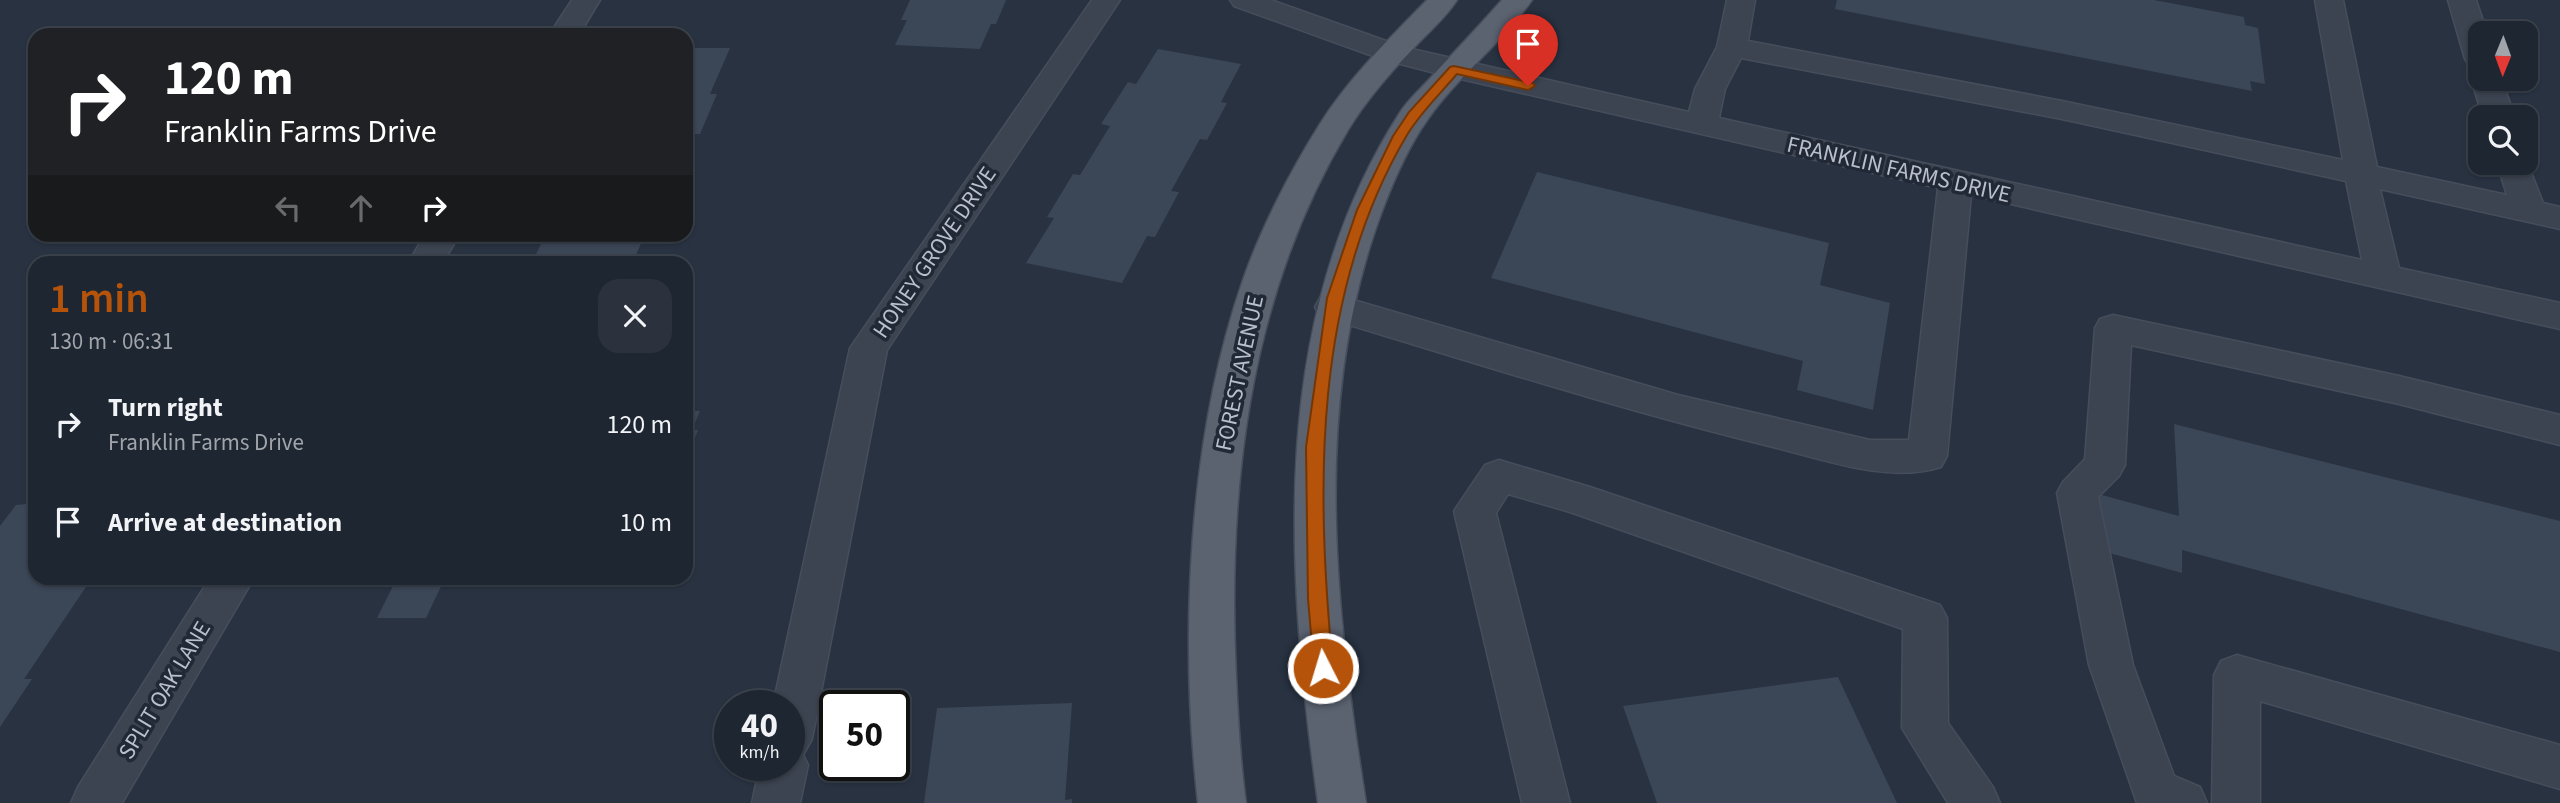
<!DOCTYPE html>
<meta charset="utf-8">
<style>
body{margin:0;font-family:"Source Sans 3",sans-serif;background:#2b323d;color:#f1f3f6;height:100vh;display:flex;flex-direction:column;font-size:26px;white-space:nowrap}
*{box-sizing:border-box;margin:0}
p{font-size:23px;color:#a1a5ab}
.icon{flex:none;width:38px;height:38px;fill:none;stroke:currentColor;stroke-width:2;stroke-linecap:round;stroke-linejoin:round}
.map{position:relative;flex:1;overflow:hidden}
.drawer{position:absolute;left:28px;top:256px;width:665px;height:329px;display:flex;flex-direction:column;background:#1e2631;border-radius:21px;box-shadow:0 2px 5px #0004,0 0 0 2px #3c434d}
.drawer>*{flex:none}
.guide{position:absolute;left:28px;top:28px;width:665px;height:214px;border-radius:21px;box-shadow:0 2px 5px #0004,0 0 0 2px #3c434d;background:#202124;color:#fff;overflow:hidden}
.needle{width:46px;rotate:181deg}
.tools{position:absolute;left:2468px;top:21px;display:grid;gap:14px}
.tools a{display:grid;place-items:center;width:70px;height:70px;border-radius:14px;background:#1e2631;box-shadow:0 2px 5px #0004,0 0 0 2px #3c434d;font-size:35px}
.speed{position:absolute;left:714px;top:690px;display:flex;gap:14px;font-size:35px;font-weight:700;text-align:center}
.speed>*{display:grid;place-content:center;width:91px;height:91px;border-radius:50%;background:#1e2631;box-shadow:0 2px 5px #0004,0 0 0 2px #3c434d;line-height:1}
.speed small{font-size:18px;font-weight:400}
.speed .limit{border:4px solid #111;border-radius:10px;background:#fff;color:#111}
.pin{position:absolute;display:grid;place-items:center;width:60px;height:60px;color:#fff;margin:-72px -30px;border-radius:50% 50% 50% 0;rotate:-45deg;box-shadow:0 0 7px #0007}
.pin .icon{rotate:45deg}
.me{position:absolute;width:77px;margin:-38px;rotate:355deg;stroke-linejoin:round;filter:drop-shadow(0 0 5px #0008)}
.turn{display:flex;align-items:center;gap:24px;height:147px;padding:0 21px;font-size:32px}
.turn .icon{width:91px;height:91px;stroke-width:2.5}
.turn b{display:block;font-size:49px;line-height:60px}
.lanes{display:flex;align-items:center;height:66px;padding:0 21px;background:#0003;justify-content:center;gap:35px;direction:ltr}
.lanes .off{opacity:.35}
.round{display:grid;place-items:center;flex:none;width:74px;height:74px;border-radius:21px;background:#2b323d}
.headline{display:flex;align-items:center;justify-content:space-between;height:119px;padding:0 21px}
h1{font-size:42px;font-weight:600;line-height:52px;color:#b45309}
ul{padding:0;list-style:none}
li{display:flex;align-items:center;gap:21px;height:98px;padding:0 21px}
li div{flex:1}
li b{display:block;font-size:26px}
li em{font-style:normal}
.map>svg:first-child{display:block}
</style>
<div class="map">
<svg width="2560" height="803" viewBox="0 0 2560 803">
<rect width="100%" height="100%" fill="#283241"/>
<g fill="#3b4657">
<polygon points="910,0 1006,0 996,24 991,24 980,49 895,45 907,20 901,20"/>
<polygon points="1837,0 2154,0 2244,17 2245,25 2258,28 2265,84 2250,81 2252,91 1835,9"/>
<polygon points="686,48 730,48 710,94 717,94 700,134 690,134 686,143"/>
<polygon points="1158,49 1241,64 1221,102 1227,103 1207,140 1200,139 1171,191 1179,192 1155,237 1147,236 1122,283 1026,263 1054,218 1047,217 1073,174 1080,175 1110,126 1101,124 1128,82 1136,84"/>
<polygon points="1537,172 1829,243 1820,285 1890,303 1873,410 1797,390 1803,361 1491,278"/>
<polygon points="546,234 645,234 633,262 532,262"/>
<polygon points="686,411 700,411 692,430 698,430 686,462"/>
<polygon points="2174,424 2560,521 2560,652 2182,550 2182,573 2091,548 2091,492 2179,516"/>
<polygon points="35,493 35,578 92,578 24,679 32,679 0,727 0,526 16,505 27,504"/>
<polygon points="397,578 445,578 426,618 377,618"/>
<polygon points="1838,677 1897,803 1657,803 1623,706"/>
<polygon points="1072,703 1065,800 1072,799 1072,803 924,803 937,708"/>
</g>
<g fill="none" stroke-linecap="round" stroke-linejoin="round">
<g stroke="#464d5b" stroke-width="3">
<g id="minor">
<polygon points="572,0 600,0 579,35 549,35"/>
<polygon points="1092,0 1120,0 887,350 812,739 803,755 808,765 800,803 752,803 760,765 789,765 789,705 773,705 850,348"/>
<path d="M1230,0h41l132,47 286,65 6,-23 22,-42 10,-47h28l-7,41 314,60 281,59 -28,-160h28l34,167 130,28 -10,-32h28v-6l18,46 17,4v22l-180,-40 19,79 161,35v26l-589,-134 -24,261 -6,11c-54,17 -118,-8 -172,-21 -151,-37 -300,-85 -449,-130l-5,-9 5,-9 13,-4 345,101 192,45h39l29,-252 -495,-113 -62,-16 -147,-53zM1741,58l321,61 284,62 16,79 -643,-142 6,-29z"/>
<polygon points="2448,0 2476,0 2487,33 2480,33 2480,68 2469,65 2465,59"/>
<polygon points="2480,71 2480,79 2501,79 2515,117 2483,117 2471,79"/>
<polygon points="425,234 460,234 443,262 409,262"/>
<polygon points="2113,315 2399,376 2560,415 2560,445 2399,404 2131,345 2125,465 2119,476 2098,497 2133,665 2174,776 2200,787 2207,803 2137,803 2089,665 2057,493 2063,482 2085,459 2095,328 2100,319"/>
<polygon points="1499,460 1590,487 1940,605 1947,618 1948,723 1993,787 2000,803 1948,803 1902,728 1903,629 1570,512 1508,494 1496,513 1570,803 1522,803 1454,511 1485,465"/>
<polygon points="210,578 254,578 122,803 71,803 78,787"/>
<polygon points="2237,655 2560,745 2560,789 2260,701 2260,803 2212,803 2214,675 2221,661"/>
</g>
</g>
<g stroke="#464d5b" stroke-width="3">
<g id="major">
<path d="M1427,0h30c-12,19 -31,34 -46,51 -22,23 -46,51 -63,79 -99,165 -121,357 -112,546 2,43 4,85 10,127h-48c-19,-165 -10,-365 45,-523 18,-52 48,-110 77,-156 29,-46 70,-86 107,-124z"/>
<path d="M1502,0h30c-30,43 -74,76 -104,119 -23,32 -39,72 -52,109 -64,186 -40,385 -10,575h-48c-32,-233 -51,-482 81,-689 9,-15 24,-27 35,-40 23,-25 46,-49 68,-74z"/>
</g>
</g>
<use href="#minor" fill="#3c4451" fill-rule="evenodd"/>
<use href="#major" fill="#5b6371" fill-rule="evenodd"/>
</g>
<path fill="#b45309" stroke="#753606" stroke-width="2" d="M1454,66l79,17 2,3 -7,4 -71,-16c-17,20 -37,39 -50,61 -95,160 -91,355 -74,533l-3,6 -7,2 -6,-2 -3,-6 -6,-69 -2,-152 21,-149 30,-88 36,-74 16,-24 41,-45z"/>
<g text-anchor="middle" stroke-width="7" stroke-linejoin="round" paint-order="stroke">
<g font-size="23" fill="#bac0cb" stroke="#212937">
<text transform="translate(1899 169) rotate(13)" y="8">FRANKLIN FARMS DRIVE</text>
<text transform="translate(934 252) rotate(-56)" y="8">HONEY GROVE DRIVE</text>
<text transform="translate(1239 373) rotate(-78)" y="8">FOREST AVENUE</text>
<text transform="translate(164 690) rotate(-59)" y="8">SPLIT OAK LANE</text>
</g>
</g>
</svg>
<div class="tools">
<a><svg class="needle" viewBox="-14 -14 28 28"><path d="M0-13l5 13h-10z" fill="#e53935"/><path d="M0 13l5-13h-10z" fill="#a1a5ab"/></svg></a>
<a><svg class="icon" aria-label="search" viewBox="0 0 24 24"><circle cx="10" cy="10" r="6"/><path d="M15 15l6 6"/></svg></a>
</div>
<div class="speed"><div>40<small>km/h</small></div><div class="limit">50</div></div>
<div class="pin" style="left:1528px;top:86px;background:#d93025"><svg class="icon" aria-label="arrive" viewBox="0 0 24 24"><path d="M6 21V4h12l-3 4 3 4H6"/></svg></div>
<svg class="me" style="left:1323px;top:668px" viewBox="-20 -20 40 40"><circle r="17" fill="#b45309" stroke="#fff" stroke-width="3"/><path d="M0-11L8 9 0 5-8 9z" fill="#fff"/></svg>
<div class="guide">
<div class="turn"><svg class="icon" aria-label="right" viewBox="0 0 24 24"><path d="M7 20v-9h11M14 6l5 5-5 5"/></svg><div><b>120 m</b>Franklin Farms Drive</div></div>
<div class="lanes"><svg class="icon off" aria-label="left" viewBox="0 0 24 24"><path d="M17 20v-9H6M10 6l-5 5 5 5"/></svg><svg class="icon off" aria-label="ahead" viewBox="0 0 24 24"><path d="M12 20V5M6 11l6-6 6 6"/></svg><svg class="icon" aria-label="right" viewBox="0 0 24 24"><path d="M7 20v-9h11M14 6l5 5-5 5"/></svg></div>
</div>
<section class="drawer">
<div class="headline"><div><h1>1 min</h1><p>130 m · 06:31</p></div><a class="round"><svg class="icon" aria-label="close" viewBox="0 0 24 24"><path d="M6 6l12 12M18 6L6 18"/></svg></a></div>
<ul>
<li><svg class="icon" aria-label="right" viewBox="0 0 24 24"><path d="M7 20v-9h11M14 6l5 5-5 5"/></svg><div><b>Turn right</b><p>Franklin Farms Drive</p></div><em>120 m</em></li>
<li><svg class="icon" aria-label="arrive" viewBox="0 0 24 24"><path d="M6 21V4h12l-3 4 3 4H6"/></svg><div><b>Arrive at destination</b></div><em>10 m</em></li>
</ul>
</section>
</div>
